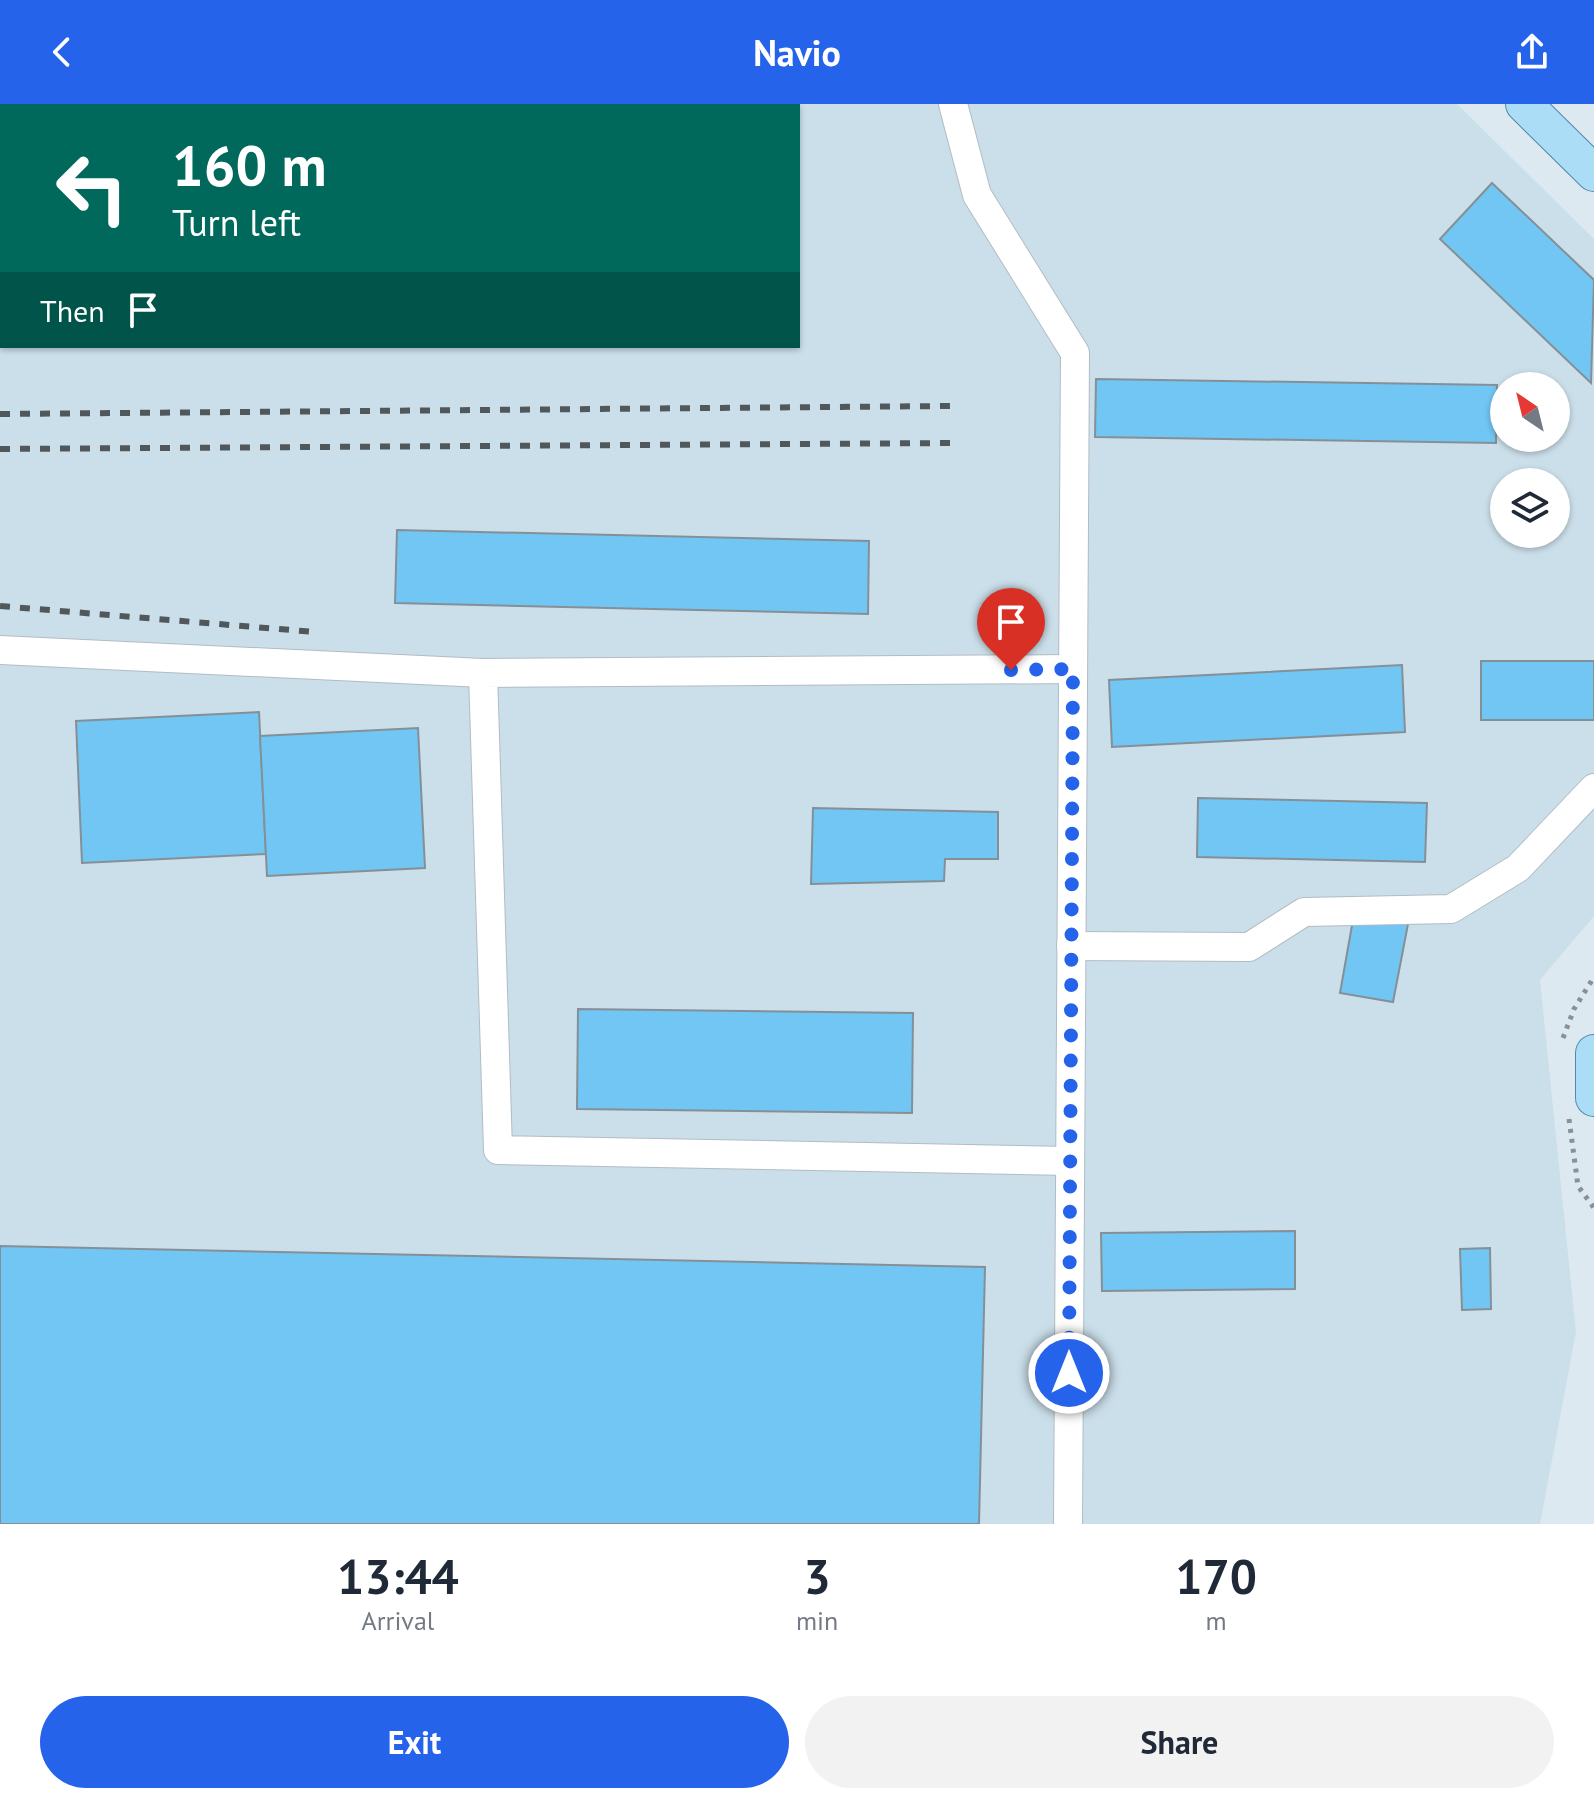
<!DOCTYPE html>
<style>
body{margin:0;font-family:"PT Sans",sans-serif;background:#f2f2f3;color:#1f2937;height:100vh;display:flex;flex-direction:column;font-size:30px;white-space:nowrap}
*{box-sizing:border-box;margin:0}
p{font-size:26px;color:#747a83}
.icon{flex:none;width:44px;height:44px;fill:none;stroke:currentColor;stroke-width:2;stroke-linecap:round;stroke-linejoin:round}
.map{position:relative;height:1420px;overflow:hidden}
.drawer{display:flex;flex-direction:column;background:#fff;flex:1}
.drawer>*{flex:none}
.guide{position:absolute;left:0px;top:0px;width:800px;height:244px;box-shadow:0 2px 6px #0004;background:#00695c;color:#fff;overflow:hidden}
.needle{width:52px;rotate:325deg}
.fabs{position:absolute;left:1490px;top:268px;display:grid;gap:16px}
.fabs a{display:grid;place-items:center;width:80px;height:80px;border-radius:50%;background:#fff;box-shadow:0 2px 6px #0004;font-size:40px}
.pin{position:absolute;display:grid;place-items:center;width:68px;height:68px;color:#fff;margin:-82px -34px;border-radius:50% 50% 50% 0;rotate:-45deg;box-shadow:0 0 8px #0007}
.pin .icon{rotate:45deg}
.me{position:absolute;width:88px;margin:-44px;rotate:0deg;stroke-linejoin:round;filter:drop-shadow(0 0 6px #0008)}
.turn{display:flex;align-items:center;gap:28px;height:168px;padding:0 40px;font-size:36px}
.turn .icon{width:104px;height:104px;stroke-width:2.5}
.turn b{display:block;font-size:56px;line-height:68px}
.then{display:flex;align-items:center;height:76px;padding:0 40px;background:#0003;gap:16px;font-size:30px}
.eta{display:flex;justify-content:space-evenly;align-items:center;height:136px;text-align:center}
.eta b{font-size:48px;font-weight:700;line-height:56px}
.cta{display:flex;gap:16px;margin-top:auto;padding:16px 40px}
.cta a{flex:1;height:92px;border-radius:48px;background:#2563eb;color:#fff;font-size:32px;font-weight:700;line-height:92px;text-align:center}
.cta a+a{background:#f2f2f3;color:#1f2937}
header{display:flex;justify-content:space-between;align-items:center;height:104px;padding:0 40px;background:#2563eb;color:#fff;font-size:36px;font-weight:700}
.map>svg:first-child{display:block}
</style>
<header><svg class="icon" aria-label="back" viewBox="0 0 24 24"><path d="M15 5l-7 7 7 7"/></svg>Navio<svg class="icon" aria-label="share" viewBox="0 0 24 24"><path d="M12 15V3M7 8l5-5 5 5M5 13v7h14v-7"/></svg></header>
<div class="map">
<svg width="1594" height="1420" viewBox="0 0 1594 1420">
<rect width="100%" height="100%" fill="#dde9f0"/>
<path fill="#cbdfea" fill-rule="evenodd" d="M0,0h1457l137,135v677l-54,64 36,352 -36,192h-1540zM2,2h796v240h-796zM1504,282h52v52h-52zM1504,378h52v52h-52z"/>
<g fill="#72c6f4" stroke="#859096" stroke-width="2">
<polygon points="1492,79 1594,176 1591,279 1440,135"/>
<rect x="0" y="128" width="2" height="51"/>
<polygon points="1096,275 1497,281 1496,339 1095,333"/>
<polygon points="397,426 869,437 868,510 395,499"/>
<rect x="1481" y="557" width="113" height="59"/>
<polygon points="1402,561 1405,628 1112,643 1109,576"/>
<polygon points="259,608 266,750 82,759 76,617"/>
<polygon points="418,624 425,764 267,772 260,632"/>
<polygon points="1198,694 1427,699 1425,758 1197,753"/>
<polygon points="813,704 998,708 998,755 945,755 944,777 811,780"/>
<polygon points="1354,810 1408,820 1393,898 1340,889"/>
<polygon points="578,905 913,909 912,1009 577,1005"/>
<polygon points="1295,1127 1295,1185 1102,1187 1101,1129"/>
<polygon points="0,1142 985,1163 979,1420 0,1420"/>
<polygon points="1490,1144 1491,1205 1462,1206 1460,1145"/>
</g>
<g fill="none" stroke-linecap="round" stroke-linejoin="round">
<g stroke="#b1bcc3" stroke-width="30">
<g id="minor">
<polyline points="953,0 977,91 1075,249 1068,1420"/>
<polyline points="0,546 483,569"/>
<polyline points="1071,842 1249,843 1304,808 1451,805 1518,764 1594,684"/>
<polyline points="1070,1057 498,1046 483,569 1073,565"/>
</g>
</g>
<g stroke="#5389a7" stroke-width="38">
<g id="major">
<polyline points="1524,0 1594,69"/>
<polyline points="1594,949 1594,994"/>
</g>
</g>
<g stroke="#899196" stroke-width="5" stroke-dasharray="4 6" stroke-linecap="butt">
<polyline points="1563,934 1574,905 1594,873"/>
<polyline points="1569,1015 1578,1082 1594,1104"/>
</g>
<use href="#minor" stroke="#fff" stroke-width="28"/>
<use href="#major" stroke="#acddf7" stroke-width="36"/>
<g stroke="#51585b" stroke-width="6" stroke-dasharray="10 10" stroke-linecap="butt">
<polyline points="0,310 952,302"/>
<polyline points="0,345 952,339"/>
<polyline points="0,502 315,528"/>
</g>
</g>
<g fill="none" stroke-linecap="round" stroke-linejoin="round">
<polyline stroke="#2563eb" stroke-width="14" stroke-dasharray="0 25.2" points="1011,566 1073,565 1069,1269"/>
</g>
</svg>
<div class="fabs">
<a><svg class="needle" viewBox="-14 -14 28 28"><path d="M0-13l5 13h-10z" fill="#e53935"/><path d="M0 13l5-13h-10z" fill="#747a83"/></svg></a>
<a><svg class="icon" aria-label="layers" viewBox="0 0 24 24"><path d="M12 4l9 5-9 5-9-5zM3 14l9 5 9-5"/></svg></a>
</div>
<div class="pin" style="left:1011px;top:566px;background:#d93025"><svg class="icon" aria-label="arrive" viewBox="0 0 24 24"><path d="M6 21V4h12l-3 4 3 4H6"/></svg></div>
<svg class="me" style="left:1069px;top:1269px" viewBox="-20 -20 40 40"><circle r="17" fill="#2563eb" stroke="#fff" stroke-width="3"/><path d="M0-11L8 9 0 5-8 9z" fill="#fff"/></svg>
<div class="guide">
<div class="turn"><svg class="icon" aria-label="left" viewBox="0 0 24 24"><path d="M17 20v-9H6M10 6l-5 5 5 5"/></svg><div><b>160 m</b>Turn left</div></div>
<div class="then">Then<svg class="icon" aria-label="arrive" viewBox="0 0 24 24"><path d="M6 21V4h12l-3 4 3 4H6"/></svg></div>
</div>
</div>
<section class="drawer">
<div class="eta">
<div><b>13:44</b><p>Arrival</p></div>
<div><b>3</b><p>min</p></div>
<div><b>170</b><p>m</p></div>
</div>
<div class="cta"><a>Exit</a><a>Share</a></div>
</section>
